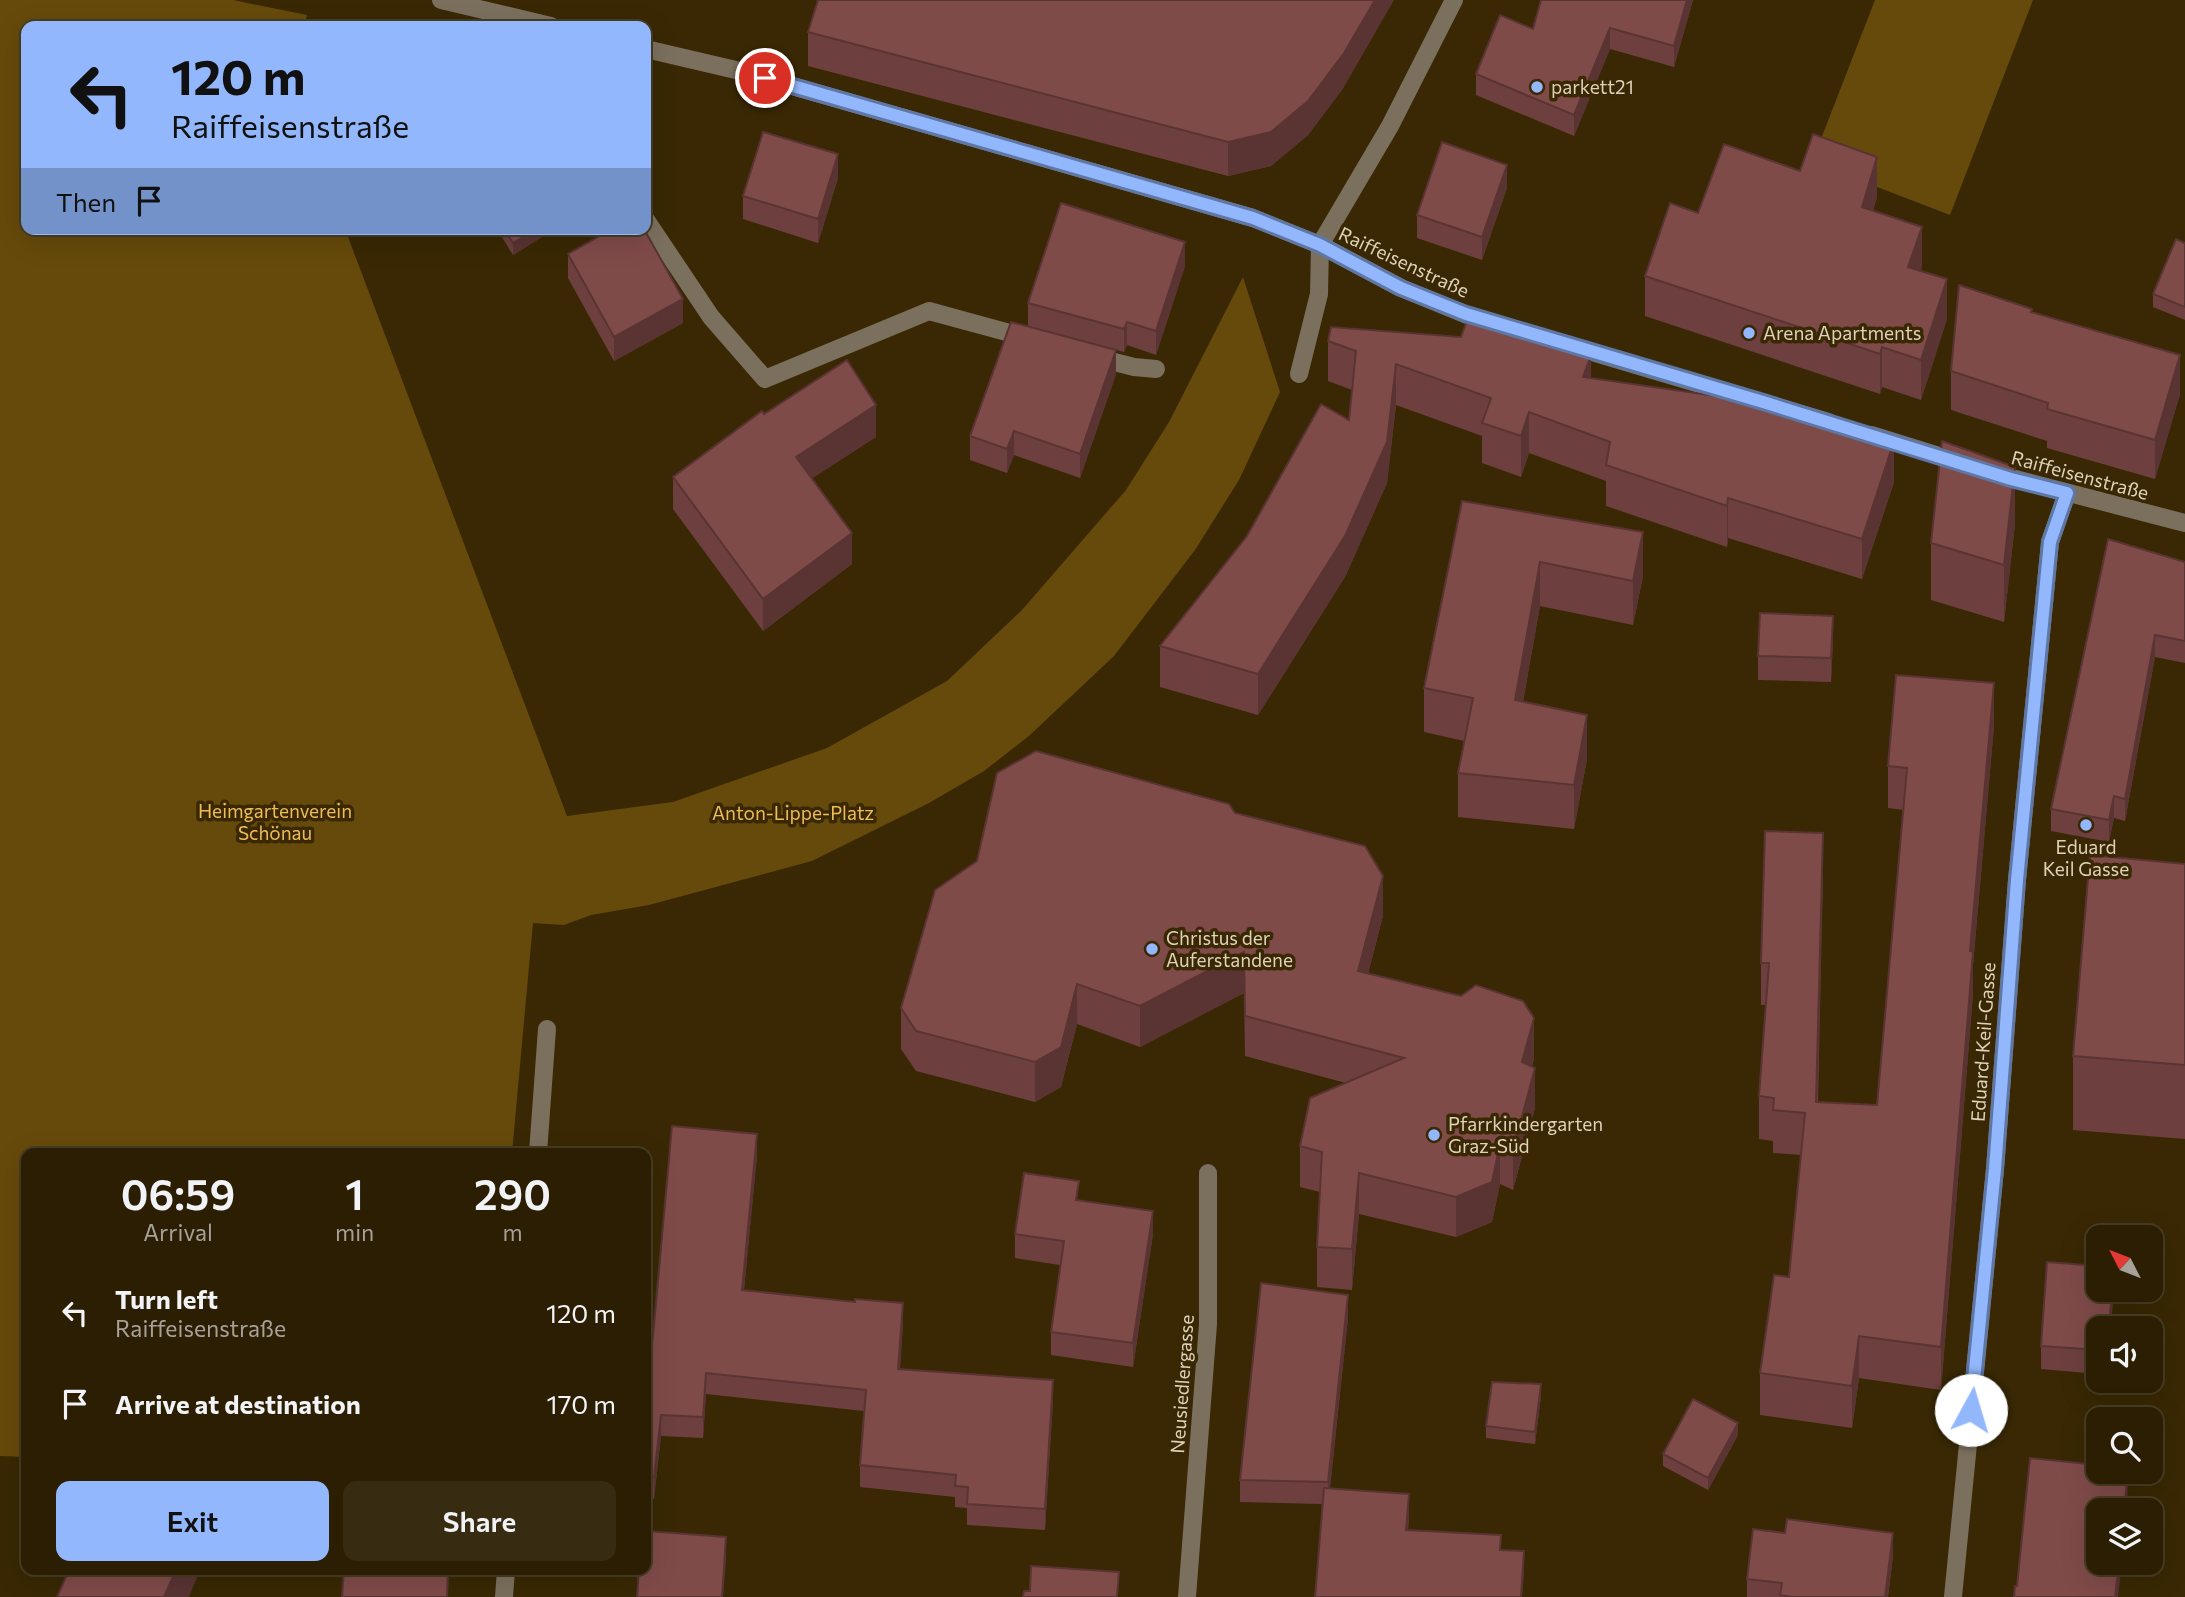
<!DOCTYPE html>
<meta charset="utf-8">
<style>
body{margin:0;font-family:Commissioner,sans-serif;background:#372b11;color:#f1f3f6;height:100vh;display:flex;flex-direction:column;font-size:26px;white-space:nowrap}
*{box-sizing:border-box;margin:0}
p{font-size:23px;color:#a6a299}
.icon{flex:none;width:38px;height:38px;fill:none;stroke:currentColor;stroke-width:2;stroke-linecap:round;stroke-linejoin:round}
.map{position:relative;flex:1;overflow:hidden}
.side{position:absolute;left:21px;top:1148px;width:630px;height:427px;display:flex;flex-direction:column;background:#2b1e02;border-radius:14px;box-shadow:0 7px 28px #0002,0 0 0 2px #473c24}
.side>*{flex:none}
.top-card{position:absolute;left:21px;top:21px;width:630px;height:214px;border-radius:14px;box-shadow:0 7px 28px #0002,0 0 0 2px #473c24;background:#92b7fd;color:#111;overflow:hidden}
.needle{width:46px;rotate:312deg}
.fabs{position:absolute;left:2086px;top:1225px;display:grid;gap:14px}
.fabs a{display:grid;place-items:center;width:77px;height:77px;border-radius:14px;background:#2b1e02;box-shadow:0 7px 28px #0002,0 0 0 2px #473c24;font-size:35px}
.pin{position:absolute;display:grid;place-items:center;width:60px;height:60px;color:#fff;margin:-30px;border:4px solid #fff;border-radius:50%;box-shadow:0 2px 7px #0007}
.me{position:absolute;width:77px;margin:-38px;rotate:6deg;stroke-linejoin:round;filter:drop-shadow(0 0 5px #0008)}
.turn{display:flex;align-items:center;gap:24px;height:147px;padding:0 35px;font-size:32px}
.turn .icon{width:91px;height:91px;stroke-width:2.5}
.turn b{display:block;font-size:49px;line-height:60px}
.then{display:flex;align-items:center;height:66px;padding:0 35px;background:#0003;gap:14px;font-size:26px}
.eta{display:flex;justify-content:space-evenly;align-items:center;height:119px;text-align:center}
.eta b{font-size:42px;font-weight:600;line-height:49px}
.primary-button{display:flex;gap:14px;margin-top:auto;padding:14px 35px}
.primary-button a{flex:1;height:80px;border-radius:14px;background:#92b7fd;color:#111;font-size:28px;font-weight:600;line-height:80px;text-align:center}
.primary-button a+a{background:#372b11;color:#f1f3f6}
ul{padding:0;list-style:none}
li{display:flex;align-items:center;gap:21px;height:91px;padding:0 35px}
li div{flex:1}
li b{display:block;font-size:26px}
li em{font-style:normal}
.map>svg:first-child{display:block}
</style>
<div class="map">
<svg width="2185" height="1597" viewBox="0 0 2185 1597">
<rect width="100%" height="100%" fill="#392803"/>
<g fill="#664a0b">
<polygon points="0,0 233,0 307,15 304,26 26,26 26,229 345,229 567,816 673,802 827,748 947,681 1022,610 1126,490 1169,422 1243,277 1280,392 1239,480 1195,550 1114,656 1030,735 984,771 929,803 812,861 649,905 591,915 564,925 533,923 512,1153 26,1153 26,1457 0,1456"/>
<polygon points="1875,0 2033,0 1950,215 1812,162"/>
</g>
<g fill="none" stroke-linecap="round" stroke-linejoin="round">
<g stroke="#7b705d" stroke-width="18">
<polyline points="441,0 551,26"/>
<polyline points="646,49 740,71 1253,218 1320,245 1401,288 1467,315 1828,422"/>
<polyline points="646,220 711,317 765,379 929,311 1028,338"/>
<polyline points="1095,357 1134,367 1156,369"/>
<polyline points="1299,374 1319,294 1320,245 1390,126 1454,0"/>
<polyline points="1872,435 1962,463"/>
<polyline points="1992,473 2185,523"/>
<polyline points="538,1153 547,1029"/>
<polyline points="504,1597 506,1570"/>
<polyline points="1187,1597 1208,1324 1208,1173"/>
<polyline points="1953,1597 1995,1169 2017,880 2050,542 2067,493"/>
</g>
</g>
<g fill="#6d403f">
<polygon points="1541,0 1693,0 1674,67 1610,49 1574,136 1476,95 1476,74 1533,29"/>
<polygon points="808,32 1344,87 1308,135 1271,166 1228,176 808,66"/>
<polygon points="1800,171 1877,197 1873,211 1922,267 1920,270 1947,319 1921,400 1882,387 1880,394 1645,316 1645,276 1698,213"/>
<polygon points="838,178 818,243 743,219 743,196"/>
<polygon points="1507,188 1482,260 1417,238 1417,215"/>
<polygon points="497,229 555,229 513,255"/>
<polygon points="2185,243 2185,320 2153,307 2153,294"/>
<polygon points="568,254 683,323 614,361 568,278"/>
<polygon points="1185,266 1156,355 1127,345 1124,352 1028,326 1028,303"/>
<polygon points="2032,312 2180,394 2155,479 2047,448 2047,441 1951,410 1951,371"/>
<polygon points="1328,341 1591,378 1894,482 1862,579 1728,538 1727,547 1606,506 1606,481 1529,453 1521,477 1482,463 1482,436 1396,405 1387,483 1345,577 1258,715 1160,687 1160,646 1349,420 1352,390 1328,381"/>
<polygon points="1116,374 1080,478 1014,455 1007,473 970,460 970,436"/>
<polygon points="764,414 876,437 812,478 852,564 763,631 673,509 673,477"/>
<polygon points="1462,501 1643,576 1633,625 1540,606 1523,702 1587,759 1574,829 1458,817 1458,773 1464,741 1424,732 1424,688"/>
<polygon points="2015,524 2004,622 1931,600 1931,543"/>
<polygon points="2185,562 2185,663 2155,657 2125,821 2114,818 2109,842 2051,831 2051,809"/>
<polygon points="1833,639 1831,682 1758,680 1758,656"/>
<polygon points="1994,726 1973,965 1973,994 1941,1390 1859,1378 1852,1428 1760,1415 1760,1373 1789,1277 1801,1155 1773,1153 1773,1141 1759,1139 1759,1096 1766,1005 1761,1005 1761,963 1823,875 1818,1102 1877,1105 1904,810 1888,808 1888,766"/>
<polygon points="1235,813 1383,916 1368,974 1534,1059 1532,1066 1535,1108 1513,1190 1500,1184 1492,1222 1456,1237 1359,1214 1352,1290 1317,1287 1317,1247 1320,1192 1300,1187 1300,1146 1346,1083 1245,1056 1244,993 1140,1047 1077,1024 1061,1087 1035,1102 916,1071 901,1049 901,1008"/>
<polygon points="2185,864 2185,1139 2073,1130 2073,1056"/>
<polygon points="757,1155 744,1290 903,1324 900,1369 1053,1401 1045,1530 967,1525 967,1508 955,1507 955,1497 860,1487 860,1465 864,1411 706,1394 703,1438 661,1436 654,1499 646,1498 646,1345 652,1346"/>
<polygon points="1079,1200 1153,1234 1133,1367 1051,1355 1051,1332 1060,1265 1015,1258 1015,1234"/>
<polygon points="2114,1290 2098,1328 2098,1374 2041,1369 2041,1346"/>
<polygon points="1348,1318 1330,1488 1409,1517 1408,1531 1501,1550 1524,1575 1323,1504 1240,1502 1240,1480"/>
<polygon points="1541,1396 1535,1444 1486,1438 1486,1426"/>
<polygon points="1738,1435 1708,1490 1663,1466 1663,1454"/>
<polygon points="1893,1556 1888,1597 1747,1597 1747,1579"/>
</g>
<g fill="#593433">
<polygon points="1375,0 1394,0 1344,87 1308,135 1271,166 1228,176 1228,142"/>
<polygon points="1687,0 1693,0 1674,67 1674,46"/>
<polygon points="1610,28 1610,49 1574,136 1574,115"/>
<polygon points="838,154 838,178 818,243 818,219"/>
<polygon points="1877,157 1877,197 1862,247 1862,207"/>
<polygon points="1507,165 1507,188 1482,260 1482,237"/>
<polygon points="1922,227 1922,267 1908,307 1908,267"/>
<polygon points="536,229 555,229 513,255 513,243"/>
<polygon points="1185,242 1185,266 1156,355 1156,331"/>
<polygon points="1947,279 1947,319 1921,400 1921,360"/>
<polygon points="683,299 683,323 614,361 614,337"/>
<polygon points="1127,322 1127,345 1124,352 1124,329"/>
<polygon points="1882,347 1882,387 1880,394 1880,354"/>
<polygon points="1116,350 1116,374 1080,478 1080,454"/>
<polygon points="1591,355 1591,396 1583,377"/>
<polygon points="2180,355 2180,394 2155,479 2155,440"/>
<polygon points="1396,364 1396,405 1387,483 1345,577 1258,715 1258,674"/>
<polygon points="876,405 876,437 796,489 796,457"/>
<polygon points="1529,412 1529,453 1521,477 1521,436"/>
<polygon points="1014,431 1014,455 1007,473 1007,449"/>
<polygon points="1894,441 1894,482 1862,579 1862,539"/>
<polygon points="2015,467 2015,524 2004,622 2004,565"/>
<polygon points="1728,498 1728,538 1727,547 1727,506"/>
<polygon points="1643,532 1643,576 1633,625 1633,581"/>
<polygon points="852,533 852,564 763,631 763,599"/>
<polygon points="1540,562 1540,606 1515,744 1515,700"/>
<polygon points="1833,616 1833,639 1831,682 1831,658"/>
<polygon points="2155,635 2155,657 2125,821 2125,799"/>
<polygon points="1994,683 1994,726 1973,965 1973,994 1941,1390 1941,1347 1970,951"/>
<polygon points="1587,715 1587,759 1574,829 1574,785"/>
<polygon points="2114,796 2114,818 2109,842 2109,820"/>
<polygon points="1823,833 1823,875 1816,1144 1816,1102"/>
<polygon points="1383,876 1383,916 1358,1012 1358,971"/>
<polygon points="1244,952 1244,993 1140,1047 1140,1006"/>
<polygon points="1077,984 1077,1024 1061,1087 1035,1102 1035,1062"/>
<polygon points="1534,1018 1534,1059 1522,1102 1522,1062"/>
<polygon points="1535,1068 1535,1108 1513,1190 1513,1150"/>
<polygon points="757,1134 757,1155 742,1311 742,1290"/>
<polygon points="1500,1144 1500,1184 1492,1222 1456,1237 1456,1197"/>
<polygon points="1359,1173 1359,1214 1352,1290 1352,1249"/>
<polygon points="1153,1211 1153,1234 1133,1367 1133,1343"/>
<polygon points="2112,1290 2114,1290 2111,1328 2109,1328"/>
<polygon points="1348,1295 1348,1318 1328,1504 1328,1482"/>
<polygon points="903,1303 903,1324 898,1390 898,1369"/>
<polygon points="1859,1336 1859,1378 1852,1428 1852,1386"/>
<polygon points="706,1373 706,1394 703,1438 703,1417"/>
<polygon points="1053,1380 1053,1401 1045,1530 1045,1509"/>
<polygon points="1541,1384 1541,1396 1535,1444 1535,1432"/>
<polygon points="661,1415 661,1436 654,1499 654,1478"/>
<polygon points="1738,1423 1738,1435 1708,1490 1708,1478"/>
<polygon points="2128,1472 2127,1510 2124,1510"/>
<polygon points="1409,1494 1409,1517 1406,1554 1406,1530"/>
<polygon points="1893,1533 1893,1556 1888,1597 1885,1597"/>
<polygon points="726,1537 726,1560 723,1597 722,1597"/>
<polygon points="1524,1551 1524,1575 1522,1597 1521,1597"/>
<polygon points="2119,1563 2122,1563 2118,1597 2115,1597"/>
<polygon points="176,1570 200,1570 189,1597 164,1597"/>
<polygon points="448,1570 449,1570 448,1597 447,1597"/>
</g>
<g fill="#7f4b49" stroke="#593433" stroke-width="2">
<polygon points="818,0 1375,0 1344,53 1308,101 1271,132 1228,142 808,32"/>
<polygon points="1541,0 1687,0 1674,46 1610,28 1574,115 1476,74 1500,15 1533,29"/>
<polygon points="763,132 838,154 818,219 743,196"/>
<polygon points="1813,134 1877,157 1862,207 1922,227 1908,267 1947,279 1921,360 1882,347 1880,354 1645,276 1670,203 1698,213 1724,144 1800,171"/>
<polygon points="1442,142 1507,165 1482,237 1417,215"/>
<polygon points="1061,203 1185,242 1156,331 1127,322 1124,329 1028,303"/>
<polygon points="504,229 536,229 513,243"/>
<polygon points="612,229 644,229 683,299 614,337 568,254"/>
<polygon points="2176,239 2185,243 2185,307 2153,294"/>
<polygon points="1959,285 2032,309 2031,312 2180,355 2155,440 2047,409 2048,403 1951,371"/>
<polygon points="1470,312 1591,355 1583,377 1716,396 1802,422 1805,414 1894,441 1862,539 1728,498 1727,506 1606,465 1610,442 1529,412 1521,436 1482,423 1491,398 1396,364 1387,442 1345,536 1258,674 1160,646 1247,536 1321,404 1349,420 1356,351 1328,341 1331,327 1461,337"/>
<polygon points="1011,322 1116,350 1080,454 1014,431 1007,449 970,436"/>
<polygon points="847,360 876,405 796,457 852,533 763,599 673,477 762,411 764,414"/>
<polygon points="1942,441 2015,467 2004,565 1931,543"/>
<polygon points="1462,501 1643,532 1633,581 1540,562 1515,700 1587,715 1574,785 1458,773 1473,698 1424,688"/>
<polygon points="2108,539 2185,562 2185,641 2155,635 2125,799 2114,796 2109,820 2051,809"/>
<polygon points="1760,613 1833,616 1831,658 1758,656"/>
<polygon points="1896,675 1994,683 1970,951 1973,952 1941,1347 1859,1336 1852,1386 1760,1373 1774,1275 1789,1277 1805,1113 1773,1110 1774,1098 1759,1096 1769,963 1761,963 1765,831 1823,833 1816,1102 1877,1105 1907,768 1888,766"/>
<polygon points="1036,751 1229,804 1235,813 1365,846 1383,876 1358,971 1461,996 1476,985 1523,1001 1534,1018 1522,1062 1535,1068 1513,1150 1500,1144 1492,1182 1456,1197 1359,1173 1352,1249 1317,1247 1322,1152 1300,1146 1310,1098 1404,1058 1245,1016 1244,952 1140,1006 1077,984 1061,1047 1035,1062 916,1031 901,1008 935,890 977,861 997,773"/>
<polygon points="2090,855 2185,864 2185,1065 2073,1056"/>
<polygon points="672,1126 757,1134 742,1290 855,1302 855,1299 903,1303 898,1369 1053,1380 1045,1509 967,1504 968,1487 955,1486 956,1475 860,1465 866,1390 706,1373 703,1417 661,1415 654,1478 646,1477 646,1345 652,1346"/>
<polygon points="1024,1173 1079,1181 1076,1200 1153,1211 1133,1343 1051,1332 1064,1241 1015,1234"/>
<polygon points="2047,1262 2098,1266 2098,1290 2112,1290 2109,1328 2098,1328 2098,1350 2041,1346"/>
<polygon points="1261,1283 1348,1295 1328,1482 1240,1480"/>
<polygon points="1492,1382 1541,1384 1535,1432 1486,1426"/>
<polygon points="1693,1399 1738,1423 1708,1478 1663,1454"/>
<polygon points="2030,1458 2098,1465 2098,1472 2128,1472 2124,1510 2098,1510 2098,1563 2119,1563 2115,1597 2014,1597 2015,1586 2017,1586"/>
<polygon points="1324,1488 1409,1494 1406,1530 1501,1535 1500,1550 1524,1551 1521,1597 1315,1597"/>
<polygon points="1787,1519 1893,1533 1885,1597 1792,1597 1780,1595 1782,1583 1747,1579 1753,1529 1785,1533"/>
<polygon points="646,1531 726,1537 722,1597 637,1597 639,1570 646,1570"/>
<polygon points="1031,1566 1119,1572 1117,1597 1023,1597 1024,1591 1030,1591"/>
<polygon points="69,1570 176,1570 164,1597 57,1597"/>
<polygon points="344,1570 448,1570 447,1597 342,1597"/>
</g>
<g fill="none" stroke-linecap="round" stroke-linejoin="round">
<g stroke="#5f77a4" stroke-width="18">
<polyline id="route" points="765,78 1253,218 1320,245 1401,288 1466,314 1763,402 2011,479 2067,493 2050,542 2017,880 1995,1169 1971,1410"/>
</g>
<use href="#route" stroke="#92b7fd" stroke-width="12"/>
</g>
<g fill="#92b7fd" stroke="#392803" stroke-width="2.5">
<circle cx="1537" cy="87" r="7"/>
<circle cx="1749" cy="333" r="7"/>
<circle cx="2086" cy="825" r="7"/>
<circle cx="1152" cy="949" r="7"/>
<circle cx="1434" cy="1135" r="7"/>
</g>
<g text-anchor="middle" stroke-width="7" stroke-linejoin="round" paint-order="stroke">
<g font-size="19" fill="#dfd2ba" stroke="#392803" text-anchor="start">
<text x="1551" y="94">parkett21</text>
<text x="1763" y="340">Arena Apartments</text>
<text x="2086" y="854" text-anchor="middle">Eduard<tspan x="2086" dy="22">Keil Gasse</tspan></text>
<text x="1166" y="945">Christus der<tspan x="1166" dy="22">Auferstandene</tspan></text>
<text x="1448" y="1131">Pfarrkindergarten<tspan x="1448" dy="22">Graz-Süd</tspan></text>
</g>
<g font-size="19" fill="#dfd2ba" stroke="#392803">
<text transform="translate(1404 262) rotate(25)" y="7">Raiffeisenstraße</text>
<text transform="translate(2080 475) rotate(15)" y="7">Raiffeisenstraße</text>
<text transform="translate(1983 1042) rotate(-86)" y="7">Eduard-Keil-Gasse</text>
<text transform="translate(1182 1384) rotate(-86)" y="7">Neusiedlergasse</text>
</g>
<g font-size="19" fill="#eebd59" stroke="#392803">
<text x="275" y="818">Heimgartenverein<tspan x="275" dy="22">Schönau</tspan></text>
<text x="793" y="820">Anton-Lippe-Platz</text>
</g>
</g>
</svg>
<div class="fabs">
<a><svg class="needle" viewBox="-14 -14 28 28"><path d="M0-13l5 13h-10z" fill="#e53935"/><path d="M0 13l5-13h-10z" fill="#a6a299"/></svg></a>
<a><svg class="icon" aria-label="sound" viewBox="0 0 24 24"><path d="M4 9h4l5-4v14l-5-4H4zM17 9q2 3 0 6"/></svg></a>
<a><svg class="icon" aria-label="search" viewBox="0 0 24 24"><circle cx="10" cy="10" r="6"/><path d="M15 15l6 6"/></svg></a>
<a><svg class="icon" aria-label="layers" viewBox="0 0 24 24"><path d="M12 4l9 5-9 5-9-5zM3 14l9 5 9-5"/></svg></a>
</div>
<div class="pin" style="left:765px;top:78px;background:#d93025"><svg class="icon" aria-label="arrive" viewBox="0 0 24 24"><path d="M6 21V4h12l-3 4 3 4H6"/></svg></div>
<svg class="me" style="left:1971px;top:1410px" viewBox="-20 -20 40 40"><circle r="19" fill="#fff"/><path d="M0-13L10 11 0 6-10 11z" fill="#92b7fd"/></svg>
<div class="top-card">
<div class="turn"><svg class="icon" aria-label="left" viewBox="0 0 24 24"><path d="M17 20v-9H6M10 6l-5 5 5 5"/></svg><div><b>120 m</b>Raiffeisenstraße</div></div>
<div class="then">Then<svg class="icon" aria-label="arrive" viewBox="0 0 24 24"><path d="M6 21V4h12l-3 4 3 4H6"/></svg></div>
</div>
<section class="side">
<div class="eta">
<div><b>06:59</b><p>Arrival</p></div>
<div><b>1</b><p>min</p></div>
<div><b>290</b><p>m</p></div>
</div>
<ul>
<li><svg class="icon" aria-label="left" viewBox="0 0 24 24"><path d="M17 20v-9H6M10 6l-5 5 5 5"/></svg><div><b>Turn left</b><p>Raiffeisenstraße</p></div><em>120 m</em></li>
<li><svg class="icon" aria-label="arrive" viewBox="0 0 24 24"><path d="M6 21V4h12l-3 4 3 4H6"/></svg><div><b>Arrive at destination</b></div><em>170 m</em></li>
</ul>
<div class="primary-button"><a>Exit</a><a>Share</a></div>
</section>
</div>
